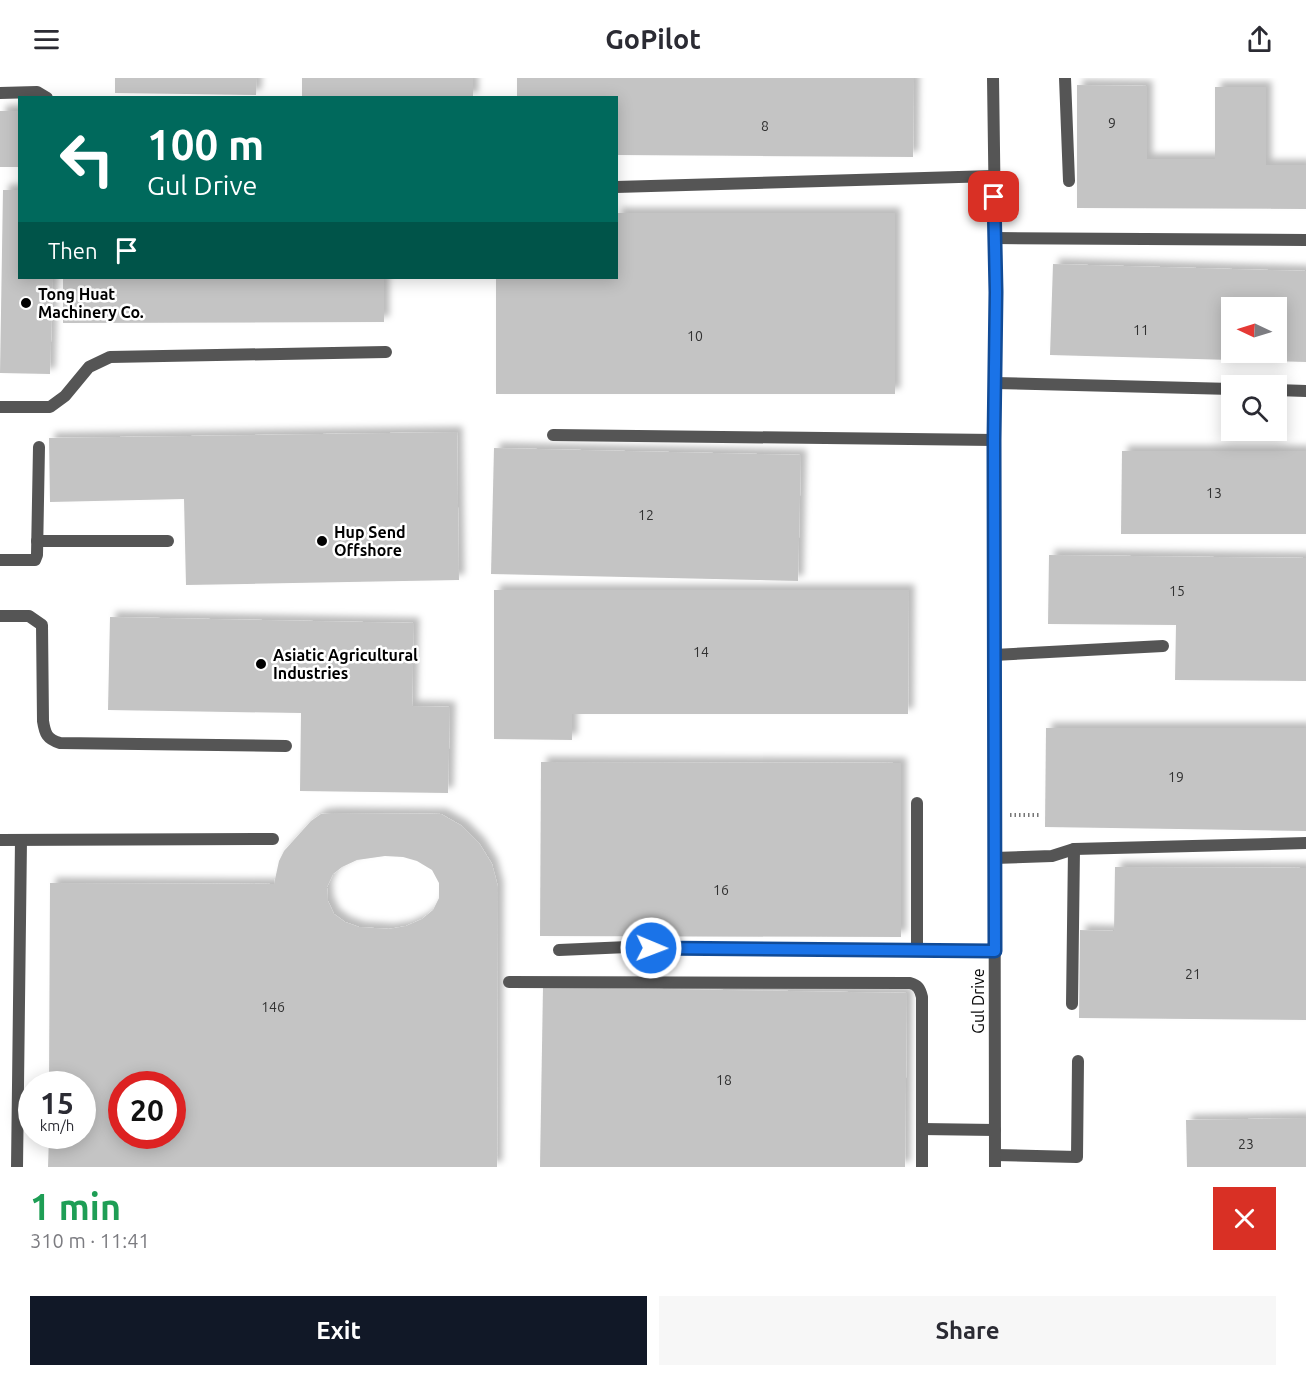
<!DOCTYPE html>
<meta charset="utf-8">
<style>
body{margin:0;font-family:Ubuntu,sans-serif;background:#f7f7f7;color:#2b2b33;height:100vh;display:flex;flex-direction:column;font-size:22px;white-space:nowrap}
*{box-sizing:border-box;margin:0}
p{font-size:20px;color:#7c7c81}
.icon{flex:none;width:33px;height:33px;fill:none;stroke:currentColor;stroke-width:2;stroke-linecap:round;stroke-linejoin:round}
.map{position:relative;height:1089px;overflow:hidden}
.drawer{display:flex;flex-direction:column;background:#fff;flex:1}
.drawer>*{flex:none}
.banner{position:absolute;left:18px;top:18px;width:600px;height:183px;border-radius:0px;box-shadow:0 3px 15px #0003;background:#00695c;color:#fff;overflow:hidden}
.needle{width:39px;rotate:274deg}
.fabs{position:absolute;left:1221px;top:219px;display:grid;gap:12px}
.fabs a{display:grid;place-items:center;width:66px;height:66px;border-radius:0px;background:#fff;box-shadow:0 3px 15px #0003;font-size:30px}
.speed{position:absolute;left:18px;top:993px;display:flex;gap:12px;font-size:30px;font-weight:700;text-align:center}
.speed>*{display:grid;place-content:center;width:78px;height:78px;border-radius:50%;background:#fff;box-shadow:0 3px 15px #0003;line-height:1}
.speed small{font-size:15px;font-weight:400}
.speed .limit{border:9px solid #d22;background:#fff;color:#111}
.pin{position:absolute;display:grid;place-items:center;width:51px;height:51px;color:#fff;margin:-26px;border-radius:12px;box-shadow:0 3px 9px #0006}
.me{position:absolute;width:66px;margin:-33px;rotate:91deg;stroke-linejoin:round;filter:drop-shadow(0 0 4px #0008)}
.turn{display:flex;align-items:center;gap:21px;height:126px;padding:0 30px;font-size:27px}
.turn .icon{width:78px;height:78px;stroke-width:2.5}
.turn b{display:block;font-size:42px;line-height:51px}
.then{display:flex;align-items:center;height:57px;padding:0 30px;background:#0003;gap:12px;font-size:22px}
.round{display:grid;place-items:center;flex:none;width:63px;height:63px;border-radius:0px;background:#f7f7f7}
.head{display:flex;align-items:center;justify-content:space-between;height:102px;padding:0 30px}
h1{font-size:36px;font-weight:700;line-height:45px;color:#1e9e55}
.primary-button{display:flex;gap:12px;margin-top:auto;padding:12px 30px}
.primary-button a{flex:1;height:69px;border-radius:0px;background:#111827;color:#fff;font-size:24px;font-weight:700;line-height:69px;text-align:center}
.primary-button a+a{background:#f7f7f7;color:#2b2b33}
header{display:flex;justify-content:space-between;align-items:center;height:78px;padding:0 30px;background:#fff;font-size:27px;font-weight:700}
.map>svg:first-child{display:block}
</style>
<header><svg class="icon" aria-label="menu" viewBox="0 0 24 24"><path d="M4 6h16M4 12h16M4 18h16"/></svg>GoPilot<svg class="icon" aria-label="share" viewBox="0 0 24 24"><path d="M12 15V3M7 8l5-5 5 5M5 13v7h14v-7"/></svg></header>
<div class="map">
<svg width="1306" height="1089" viewBox="0 0 1306 1089">
<defs>
<filter id="shadow"><feDropShadow dx="5.5" dy="-5.5" stdDeviation="3" flood-color="#0004"/></filter>
</defs>
<rect width="100%" height="100%" fill="#fff"/>
<g fill="#c4c4c4" fill-rule="evenodd" filter="url(#shadow)">
<polygon points="115,0 257,0 256,17 115,15"/>
<rect x="302" y="0" width="171" height="20"/>
<polygon points="517,0 914,0 913,79 616,77 616,20 517,20"/>
<polygon points="1077,7 1147,8 1147,81 1215,81 1215,9 1266,9 1266,87 1306,87 1306,131 1077,130"/>
<rect x="0" y="33" width="20" height="56"/>
<polygon points="3,112 20,112 20,200 53,200 50,296 0,295"/>
<polygon points="616,135 895,135 895,316 496,316 496,200 616,200"/>
<path d="M1053,186l253,7v91l-256,-7zM1232,230h44v44h-44z"/>
<polygon points="63,200 384,200 384,244 63,245"/>
<polygon points="457,354 459,502 186,507 184,421 50,424 49,360"/>
<polygon points="494,370 801,377 798,503 491,496"/>
<polygon points="1122,373 1306,373 1306,456 1121,456"/>
<polygon points="1049,477 1306,480 1306,603 1175,602 1176,547 1048,546"/>
<polygon points="494,512 909,512 908,636 572,636 572,662 494,661"/>
<polygon points="110,539 414,545 412,628 450,629 448,715 300,713 301,635 108,632"/>
<polygon points="1046,650 1306,650 1306,753 1045,749"/>
<polygon points="541,684 901,685 901,859 540,858"/>
<path d="M332,735l109,1 21,12 17,17 13,21 6,23 -1,280h-449l1,-31h33v-52h-33l1,-201 224,1 5,-23 5,-10 27,-30 10,-7zM385,778l18,1 14,4 15,9 7,13v15l-6,12 -11,9 -16,7 -17,3 -30,-2 -14,-5 -11,-8 -6,-13 -1,-14 6,-13 9,-7 15,-7zM122,1006h50v52h-50z"/>
<polygon points="1115,789 1306,790 1306,942 1079,940 1080,852 1114,853"/>
<polygon points="543,909 907,915 905,1089 540,1089"/>
<polygon points="1306,1040 1306,1089 1187,1089 1186,1042"/>
</g>
<g fill="none" stroke-linecap="round" stroke-linejoin="round">
<polyline stroke="#777" stroke-width="4" stroke-dasharray="1.5 3" stroke-linecap="butt" points="1010,737 1041,737"/>
<g stroke="#555" stroke-width="12">
<polyline points="1065,0 1069,103"/>
<polyline points="0,15 37,14 47,20"/>
<polyline points="995,160 1306,162"/>
<polyline points="995,305 1232,311"/>
<polyline points="1276,312 1306,313"/>
<polyline points="0,329 50,329 65,318 89,289 110,279 386,274"/>
<polyline points="553,357 994,362"/>
<polyline points="37,463 168,463"/>
<polyline points="0,482 35,482 37,477 39,369"/>
<path d="M0,538h29l13,9 1,96c2,13 4,18 17,22l226,3"/>
<polyline points="994,577 1163,568"/>
<polyline points="0,762 273,761"/>
<polyline points="994,780 1052,778 1074,771 1306,765"/>
<polyline points="559,872 628,869 995,873"/>
<polyline points="917,873 917,725"/>
<path d="M509,904l401,1c8,2 10,6 12,14v170"/>
<polyline points="1072,926 1074,771"/>
<polyline points="922,1051 995,1052"/>
<polyline points="995,1077 1077,1079 1078,983"/>
<polyline points="17,1089 21,762"/>
</g>
<g stroke="#555" stroke-width="12">
<polyline points="993,0 996,214 994,362 995,1089"/>
<polyline points="616,109 993,98"/>
</g>
</g>
<g fill="none" stroke-linecap="round" stroke-linejoin="round">
<g stroke="#114b97" stroke-width="15">
<polyline id="route" points="651,870 995,873 994,362 996,214 994,119"/>
</g>
<use href="#route" stroke="#1a73e8" stroke-width="10"/>
</g>
<g fill="#000" stroke="#fff" stroke-width="2">
<circle cx="26" cy="225" r="6"/>
<circle cx="322" cy="463" r="6"/>
<circle cx="261" cy="586" r="6"/>
</g>
<g text-anchor="middle" stroke-width="5" stroke-linejoin="round" paint-order="stroke">
<g font-size="14" fill="#313131">
<text x="1112" y="50">9</text>
<text x="765" y="53">8</text>
<text x="1141" y="257">11</text>
<text x="695" y="263">10</text>
<text x="1214" y="420">13</text>
<text x="646" y="442">12</text>
<text x="1177" y="518">15</text>
<text x="701" y="579">14</text>
<text x="1176" y="704">19</text>
<text x="721" y="817">16</text>
<text x="1193" y="901">21</text>
<text x="273" y="934">146</text>
<text x="724" y="1007">18</text>
<text x="1246" y="1071">23</text>
</g>
<g font-size="16" font-weight="bold" fill="#000" stroke="#fff" text-anchor="start">
<text x="38" y="222">Tong Huat<tspan x="38" dy="18">Machinery Co.</tspan></text>
<text x="334" y="460">Hup Send<tspan x="334" dy="18">Offshore</tspan></text>
<text x="273" y="583">Asiatic Agricultural<tspan x="273" dy="18">Industries</tspan></text>
</g>
<g font-size="16" fill="#000" stroke="#fff">
<text transform="translate(978 923) rotate(-90)" y="6">Gul Drive</text>
</g>
</g>
</svg>
<div class="fabs">
<a><svg class="needle" viewBox="-14 -14 28 28"><path d="M0-13l5 13h-10z" fill="#e53935"/><path d="M0 13l5-13h-10z" fill="#7c7c81"/></svg></a>
<a><svg class="icon" aria-label="search" viewBox="0 0 24 24"><circle cx="10" cy="10" r="6"/><path d="M15 15l6 6"/></svg></a>
</div>
<div class="speed"><div>15<small>km/h</small></div><div class="limit">20</div></div>
<div class="pin" style="left:994px;top:119px;background:#d93025"><svg class="icon" aria-label="arrive" viewBox="0 0 24 24"><path d="M6 21V4h12l-3 4 3 4H6"/></svg></div>
<svg class="me" style="left:651px;top:870px" viewBox="-20 -20 40 40"><circle r="17" fill="#1a73e8" stroke="#fff" stroke-width="3"/><path d="M0-11L8 9 0 5-8 9z" fill="#fff"/></svg>
<div class="banner">
<div class="turn"><svg class="icon" aria-label="left" viewBox="0 0 24 24"><path d="M17 20v-9H6M10 6l-5 5 5 5"/></svg><div><b>100 m</b>Gul Drive</div></div>
<div class="then">Then<svg class="icon" aria-label="arrive" viewBox="0 0 24 24"><path d="M6 21V4h12l-3 4 3 4H6"/></svg></div>
</div>
</div>
<section class="drawer">
<div class="head"><div><h1>1 min</h1><p>310 m · 11:41</p></div><a class="round" style="background:#d93025;color:#fff"><svg class="icon" aria-label="close" viewBox="0 0 24 24"><path d="M6 6l12 12M18 6L6 18"/></svg></a></div>
<div class="primary-button"><a>Exit</a><a>Share</a></div>
</section>
